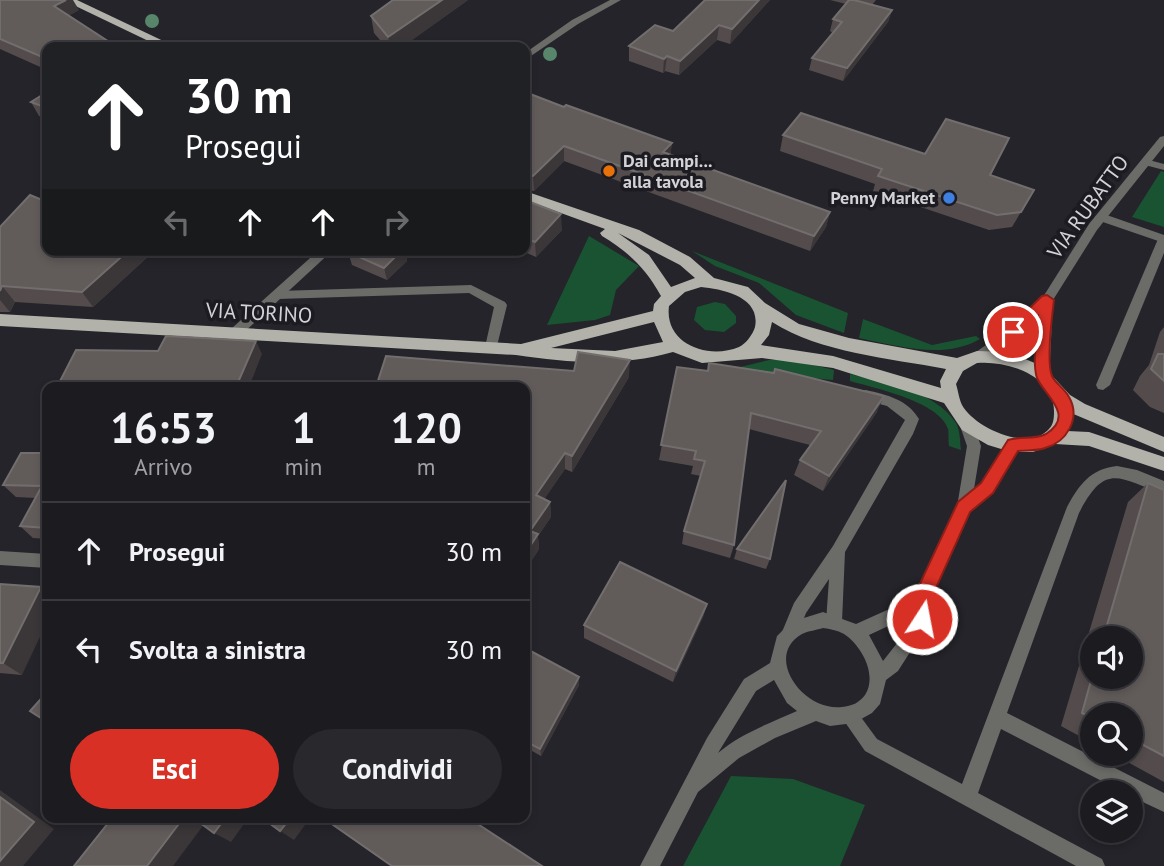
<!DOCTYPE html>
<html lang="it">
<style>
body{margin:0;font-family:"PT Sans",sans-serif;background:#28282d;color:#f1f3f6;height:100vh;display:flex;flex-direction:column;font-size:26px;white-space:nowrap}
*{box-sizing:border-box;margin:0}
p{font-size:23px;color:#a0a1a5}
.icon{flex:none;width:38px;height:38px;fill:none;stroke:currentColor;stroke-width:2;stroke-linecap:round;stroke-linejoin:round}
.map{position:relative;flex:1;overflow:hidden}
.side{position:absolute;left:42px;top:382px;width:488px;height:441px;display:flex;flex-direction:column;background:#1b1b20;border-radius:14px;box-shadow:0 4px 10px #0003,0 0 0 2px #39393e}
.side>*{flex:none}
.top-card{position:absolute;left:42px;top:42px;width:488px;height:214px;border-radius:14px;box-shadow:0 4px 10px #0003,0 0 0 2px #39393e;background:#202124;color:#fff;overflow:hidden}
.controls{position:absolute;left:1080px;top:626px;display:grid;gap:14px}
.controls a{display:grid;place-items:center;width:63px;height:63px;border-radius:50%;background:#1b1b20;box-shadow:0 4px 10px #0003,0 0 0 2px #39393e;font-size:35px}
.pin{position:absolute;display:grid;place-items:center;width:60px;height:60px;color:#fff;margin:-30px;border:4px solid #fff;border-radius:50%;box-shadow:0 2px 7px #0007}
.me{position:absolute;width:77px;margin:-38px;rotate:11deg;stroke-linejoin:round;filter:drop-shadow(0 0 5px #0008)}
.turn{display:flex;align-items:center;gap:24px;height:147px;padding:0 28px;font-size:32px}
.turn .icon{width:91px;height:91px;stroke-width:2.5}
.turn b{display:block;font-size:49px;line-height:60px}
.lanes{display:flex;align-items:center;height:66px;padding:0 28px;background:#0003;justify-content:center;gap:35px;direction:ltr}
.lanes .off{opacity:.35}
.eta{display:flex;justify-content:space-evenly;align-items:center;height:119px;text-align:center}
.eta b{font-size:42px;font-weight:800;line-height:49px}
.button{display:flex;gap:14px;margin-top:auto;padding:14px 28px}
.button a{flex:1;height:80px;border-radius:42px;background:#d93025;color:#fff;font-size:28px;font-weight:800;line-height:80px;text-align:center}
.button a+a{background:#28282d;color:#f1f3f6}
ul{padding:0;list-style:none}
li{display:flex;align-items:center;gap:21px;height:98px;padding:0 28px;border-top:2px solid #39393e}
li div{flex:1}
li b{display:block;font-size:26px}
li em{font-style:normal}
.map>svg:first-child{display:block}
</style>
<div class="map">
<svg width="1164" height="866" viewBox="0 0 1164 866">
<rect width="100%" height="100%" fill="#24242a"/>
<g fill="#195332">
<polygon points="1161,171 1164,172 1164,227 1132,217"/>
<polygon points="589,236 639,266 616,290 610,315 595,320 547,325"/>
<polygon points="692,251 848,313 844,333 796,315 759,283 715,266"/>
<polygon points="715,302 725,304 736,316 736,323 724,332 705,330 694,320 697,307"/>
<path d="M863,319l69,26 44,-9 4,3c-36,21 -82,7 -121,-1z"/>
<polygon points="769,360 793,360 834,370 833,380 728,370"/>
<path d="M850,374c35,9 84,16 106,49 4,6 4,19 5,27l-12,-4c-1,-5 0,-12 -1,-17 -8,-27 -73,-41 -98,-48z"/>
<polygon points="731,776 793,779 865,805 840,866 683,866"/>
</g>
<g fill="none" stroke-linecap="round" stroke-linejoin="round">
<g fill="#6b6b68" fill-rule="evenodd">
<polygon points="1164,235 1164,253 1110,385 1103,390 1098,389 1096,385 1158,239"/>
<polygon points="471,285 505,302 507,305 496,350 486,350 485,347 494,307 469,293 278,299 272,295 278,291"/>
<path d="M866,390c21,5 41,9 53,29l-6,15 -68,118 -3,70 -2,5 -6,3 -6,-3 -2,-5 3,-43 -23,34 -10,25 -6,2 -6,-2 -2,-6 12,-29 39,-57 72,-126 -18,-14 -26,-7 -2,-4 2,-4z"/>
<path d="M1117,466l20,4 27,11v13c-45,-15 -58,-33 -85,19l-72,200 157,80v19l-34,-16v-3h-5l-124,-64 -23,64 124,66 3,7h-29l-211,-115 -25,-36 3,-6 6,-3 6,3 22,30 85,45 105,-277c12,-22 23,-38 50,-41z"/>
</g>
<g fill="#6b6b68" fill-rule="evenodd">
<polygon points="610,0 621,0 578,24 525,60 525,53 572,20"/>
<polygon points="1145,159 1164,164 1164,170 1141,164 1140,162"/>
<polygon points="1101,213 1164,235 1164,243 1097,220 1095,217"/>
<polygon points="319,250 333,250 241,335 231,335 230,332 231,329"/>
<path d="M966,417l5,2 10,27 -7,43 8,-6 27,-42h10l2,4 -29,46 -22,20 -36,80 -6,33 -30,47 -12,9 -6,24 -8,9 -18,10 -24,3 -14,-5 -41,17 -36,20 -41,34 -38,74h-20l67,-128 37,-59 26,-16 7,-27 14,-14 32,-10 33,12 40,-18 24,-20 37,-79 10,-61 -8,-23 2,-4zM915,611l-10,22 -22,28 -14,-26 30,-14zM823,628c7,1 14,2 21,6 17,11 34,41 21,61 -6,8 -13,11 -23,12 -39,5 -79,-51 -40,-73 6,-3 15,-4 21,-6zM774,680l13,23 10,8c-27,12 -57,23 -79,42l38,-62z"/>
<polygon points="0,551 47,554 47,568 0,565"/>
</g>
<path fill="#6b6b68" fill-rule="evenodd" d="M1164,136v10l-67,84 -44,70 -4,80h-10l-2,-4v-38l2,-23c-12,11 -51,50 -67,46l-2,-3 2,-3 36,-26 35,-32 46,-73 71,-87z"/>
<g fill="#b2b2ab" fill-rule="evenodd">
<polygon points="63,0 77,0 176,47 161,47"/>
<path d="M525,191l114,39 51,27 24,21 34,9 17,16 34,21 50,14 108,20 20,-7 32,1 35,15 26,28 15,9 79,33v15l-93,-39v10l-4,8 22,1 75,25v14l-75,-25 -34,-2 -22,8h-22l-23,-7 -26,-15 -18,-27 -111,-35 -71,-10 -60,5 -29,-11c-53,15 -103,11 -157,3l-516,-29v-12l521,30 132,-33 1,-7 7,-8c-15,-27 -32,-44 -59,-60l-2,-3 5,-4 -80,-29zM618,233l62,32 15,13 -24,9 -22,-32zM701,287c22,2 60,10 54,40 -2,7 -9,17 -16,20 -31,13 -75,-3 -70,-41l16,-14zM654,322l9,20 -48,9 -64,-3zM772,322c49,31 117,36 174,47l-6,12 1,7 -108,-32 -72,-11 8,-10zM977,363c30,-3 78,13 77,49 0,8 -1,14 -7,19 -22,20 -73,-4 -85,-26 -3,-6 -4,-15 -6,-21l7,-13z"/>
</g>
</g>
<g fill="#57866a">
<circle cx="152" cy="21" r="7"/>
<circle cx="550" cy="54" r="7"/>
</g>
<g fill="#544c4c" fill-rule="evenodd">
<polygon points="0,0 79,10 68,16 47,47 47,70 0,49"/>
<polygon points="468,0 402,47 386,47 374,33 371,16"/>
<polygon points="770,0 730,44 717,40 679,75 665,71 663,73 629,61 629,46"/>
<polygon points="830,0 876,0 872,5 892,10 888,22 843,81 809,70 812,58 833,33 830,31 833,19 846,4"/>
<polygon points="47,92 47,119 39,116 31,102"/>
<polygon points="525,92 564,107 672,143 670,155 830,212 826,227 810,251 564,161 534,191 525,189"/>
<polygon points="783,135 990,175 1034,190 1012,227 989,230 873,191 875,184 780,151"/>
<polygon points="525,200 562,230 536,257 520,250 525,250"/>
<polygon points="0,227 152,253 93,307 15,302 10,312 0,312"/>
<polygon points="350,250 405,250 407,261 387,280 352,265 348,252"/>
<polygon points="1164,327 1164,413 1150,407 1133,390 1140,376 1149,365 1160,332"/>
<polygon points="677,367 877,412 823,491 794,475 800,460 810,445 749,429 734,545 730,558 682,544 684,531 701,476 691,474 693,466 659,460"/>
<polygon points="629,377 572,472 565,469 544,499 550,502 551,517 538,536 539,549 525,571 525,387"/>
<polygon points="47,453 47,539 33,538 20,526 36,498 16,497 3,485"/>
<path d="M1148,483l16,7v292l-51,-28h17v-38h-38v27l-31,-17 67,-224zM1092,639h38l-38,38z"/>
<polygon points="737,549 770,559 766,569 734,559"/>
<polygon points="0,584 22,675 0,673"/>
<polygon points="707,604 703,617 673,682 584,638 584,625"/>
<polygon points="525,648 579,685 541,756 525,747"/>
<polygon points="320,817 467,817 542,866 391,866"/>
</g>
<g fill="#3b3638">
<polygon points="66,0 73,0 79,10 60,20 54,6"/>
<polygon points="442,0 468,0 402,47 390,47 388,37"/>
<polygon points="759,0 770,0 730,44 732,29"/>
<polygon points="892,10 888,22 843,81 847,68"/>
<polygon points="719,25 717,40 679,75 680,61"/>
<polygon points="667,56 665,71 663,73 664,59"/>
<polygon points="672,143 670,158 663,152"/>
<polygon points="564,146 564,161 534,191 533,176"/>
<polygon points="830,212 826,227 810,251 814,236"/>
<polygon points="561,214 562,230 536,257 535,242"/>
<polygon points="129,250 151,250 152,253 93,307 82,292"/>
<polygon points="402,250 405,250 407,261 387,280 384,268"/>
<polygon points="2,286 15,302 10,312 0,300 0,291"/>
<polygon points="256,341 262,354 249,387 236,387"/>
<polygon points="630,360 629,377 572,472 572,456"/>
<polygon points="884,396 877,412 823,491 829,476"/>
<polygon points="565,453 565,469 537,510 536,495"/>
<polygon points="550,502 551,517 538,536 539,549 525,571 525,554 530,531"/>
<polygon points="41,587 47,592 47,622 22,675 3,663"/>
<polygon points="707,604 703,617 673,682 676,671"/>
<polygon points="579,677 579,685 541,756 540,749"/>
<polygon points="0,790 54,829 23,866 0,866"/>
<polygon points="184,817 194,817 205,823 173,866 147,866"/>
<polygon points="226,817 249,817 231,842 214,833"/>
<polygon points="291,817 311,817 294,840 280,831"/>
</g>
<g fill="#615b5a" stroke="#736e6e" stroke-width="2">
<polygon points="0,0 66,0 54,6 117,47 47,47 47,59 0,39"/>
<polygon points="393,0 442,0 388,37 371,16"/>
<polygon points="705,0 759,0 732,29 719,25 680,61 667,56 664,59 629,46 655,25 673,31"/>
<polygon points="849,0 854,0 892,10 847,68 812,58 842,22 833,19"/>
<polygon points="47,92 47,108 31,102"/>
<polygon points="525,92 564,107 566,105 672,143 663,152 830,212 814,236 564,146 533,176 525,174"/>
<polygon points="801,113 925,154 946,119 1009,138 990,175 1034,190 1021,212 997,215 878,176 882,169 783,135"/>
<polygon points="30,195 47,202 47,250 129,250 82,292 2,286 0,291 0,227"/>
<polygon points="525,200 561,214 535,242 525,238"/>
<polygon points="350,250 402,250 384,268 348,252"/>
<polygon points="166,336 256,341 236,387 157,386 157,387 57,387 76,350 158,351"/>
<polygon points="578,352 630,360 572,456 565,453 536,495 550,502 530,531 538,534 525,554 525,387 376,387 386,356 574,371"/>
<polygon points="1158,354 1164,354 1164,381 1151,369"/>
<polygon points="709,363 774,373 775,369 884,396 829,476 800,460 821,431 751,413 734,545 684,531 705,461 694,459 696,451 661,445 677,367 708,371"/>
<polygon points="21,453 47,453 47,528 20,526 42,486 3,485"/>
<polygon points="786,480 770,559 737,549"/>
<polygon points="1148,483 1164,490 1164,756 1130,738 1130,716 1092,716 1092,718 1082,713 1092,677 1130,677 1130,639 1103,639"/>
<polygon points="620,562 707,604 676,671 584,625"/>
<polygon points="0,584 41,587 3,663 0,663"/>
<polygon points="525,648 579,677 540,749 525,741"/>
<polygon points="47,692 47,722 30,711"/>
<polygon points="0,797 34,822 0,861"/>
<polygon points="113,817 184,817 147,866 74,866"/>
<polygon points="192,817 226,817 214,833"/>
<polygon points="261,817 291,817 280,831"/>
<polygon points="322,817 467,817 542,866 392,866"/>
</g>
<path fill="#d93025" stroke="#8d1f18" stroke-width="2" d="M1047,295l7,5c-2,16 -8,62 -2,76 3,7 13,13 17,21 12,21 -2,45 -24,51 -8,3 -18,2 -27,3l-25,42 -23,19 -35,78 -6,35 -7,3 -6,-3 -3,-6 4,-29 41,-88 23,-19 27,-43c12,-4 27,0 38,-6 30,-19 -2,-39 -9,-56 -5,-15 0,-46 1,-62l-25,21 -8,-5 37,-36z"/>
<circle fill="#e8710a" stroke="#1b1b21" stroke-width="2.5" cx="609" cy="171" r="7"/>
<circle fill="#3f7fe0" stroke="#1b1b21" stroke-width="2.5" cx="949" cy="198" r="7"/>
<g text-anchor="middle" stroke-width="7" stroke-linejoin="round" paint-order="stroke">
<g font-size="18" font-weight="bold" fill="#d3d3d7" stroke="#1b1b21" text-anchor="start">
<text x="623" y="167">Dai campi...<tspan x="623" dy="21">alla tavola</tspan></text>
<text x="935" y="204" text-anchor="end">Penny Market</text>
</g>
<g font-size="21" fill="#d3d3d7" stroke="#1b1b21">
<text transform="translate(1088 207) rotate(-54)" y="7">VIA RUBATTO</text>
<text transform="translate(259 313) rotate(3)" y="7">VIA TORINO</text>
</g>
</g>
</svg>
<div class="controls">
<a><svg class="icon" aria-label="sound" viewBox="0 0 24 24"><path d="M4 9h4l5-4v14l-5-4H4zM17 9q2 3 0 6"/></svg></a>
<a><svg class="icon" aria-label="search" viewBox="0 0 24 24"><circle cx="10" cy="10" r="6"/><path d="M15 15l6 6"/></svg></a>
<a><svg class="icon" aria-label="layers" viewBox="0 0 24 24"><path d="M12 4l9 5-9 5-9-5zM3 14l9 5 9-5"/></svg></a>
</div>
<div class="pin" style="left:1013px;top:332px;background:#d93025"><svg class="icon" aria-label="arrive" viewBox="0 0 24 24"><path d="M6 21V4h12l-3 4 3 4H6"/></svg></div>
<svg class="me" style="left:922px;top:619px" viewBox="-20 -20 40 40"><circle r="17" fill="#d93025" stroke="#fff" stroke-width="3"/><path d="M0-11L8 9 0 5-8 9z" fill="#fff"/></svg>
<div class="top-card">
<div class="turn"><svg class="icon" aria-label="ahead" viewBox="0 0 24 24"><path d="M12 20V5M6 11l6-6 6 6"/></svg><div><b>30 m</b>Prosegui</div></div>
<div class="lanes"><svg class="icon off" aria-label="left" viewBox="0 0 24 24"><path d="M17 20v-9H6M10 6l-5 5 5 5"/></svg><svg class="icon" aria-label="ahead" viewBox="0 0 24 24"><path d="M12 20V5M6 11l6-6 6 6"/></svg><svg class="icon" aria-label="ahead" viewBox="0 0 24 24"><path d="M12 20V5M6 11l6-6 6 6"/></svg><svg class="icon off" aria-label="right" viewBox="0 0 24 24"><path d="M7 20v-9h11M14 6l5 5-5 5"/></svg></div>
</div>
<section class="side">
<div class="eta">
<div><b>16:53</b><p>Arrivo</p></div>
<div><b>1</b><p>min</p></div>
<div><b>120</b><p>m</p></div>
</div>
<ul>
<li><svg class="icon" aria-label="ahead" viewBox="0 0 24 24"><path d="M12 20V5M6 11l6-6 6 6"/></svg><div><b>Prosegui</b></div><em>30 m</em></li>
<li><svg class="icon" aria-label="left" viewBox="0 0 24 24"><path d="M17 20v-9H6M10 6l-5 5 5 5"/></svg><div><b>Svolta a sinistra</b></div><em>30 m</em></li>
</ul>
<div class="button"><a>Esci</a><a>Condividi</a></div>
</section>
</div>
